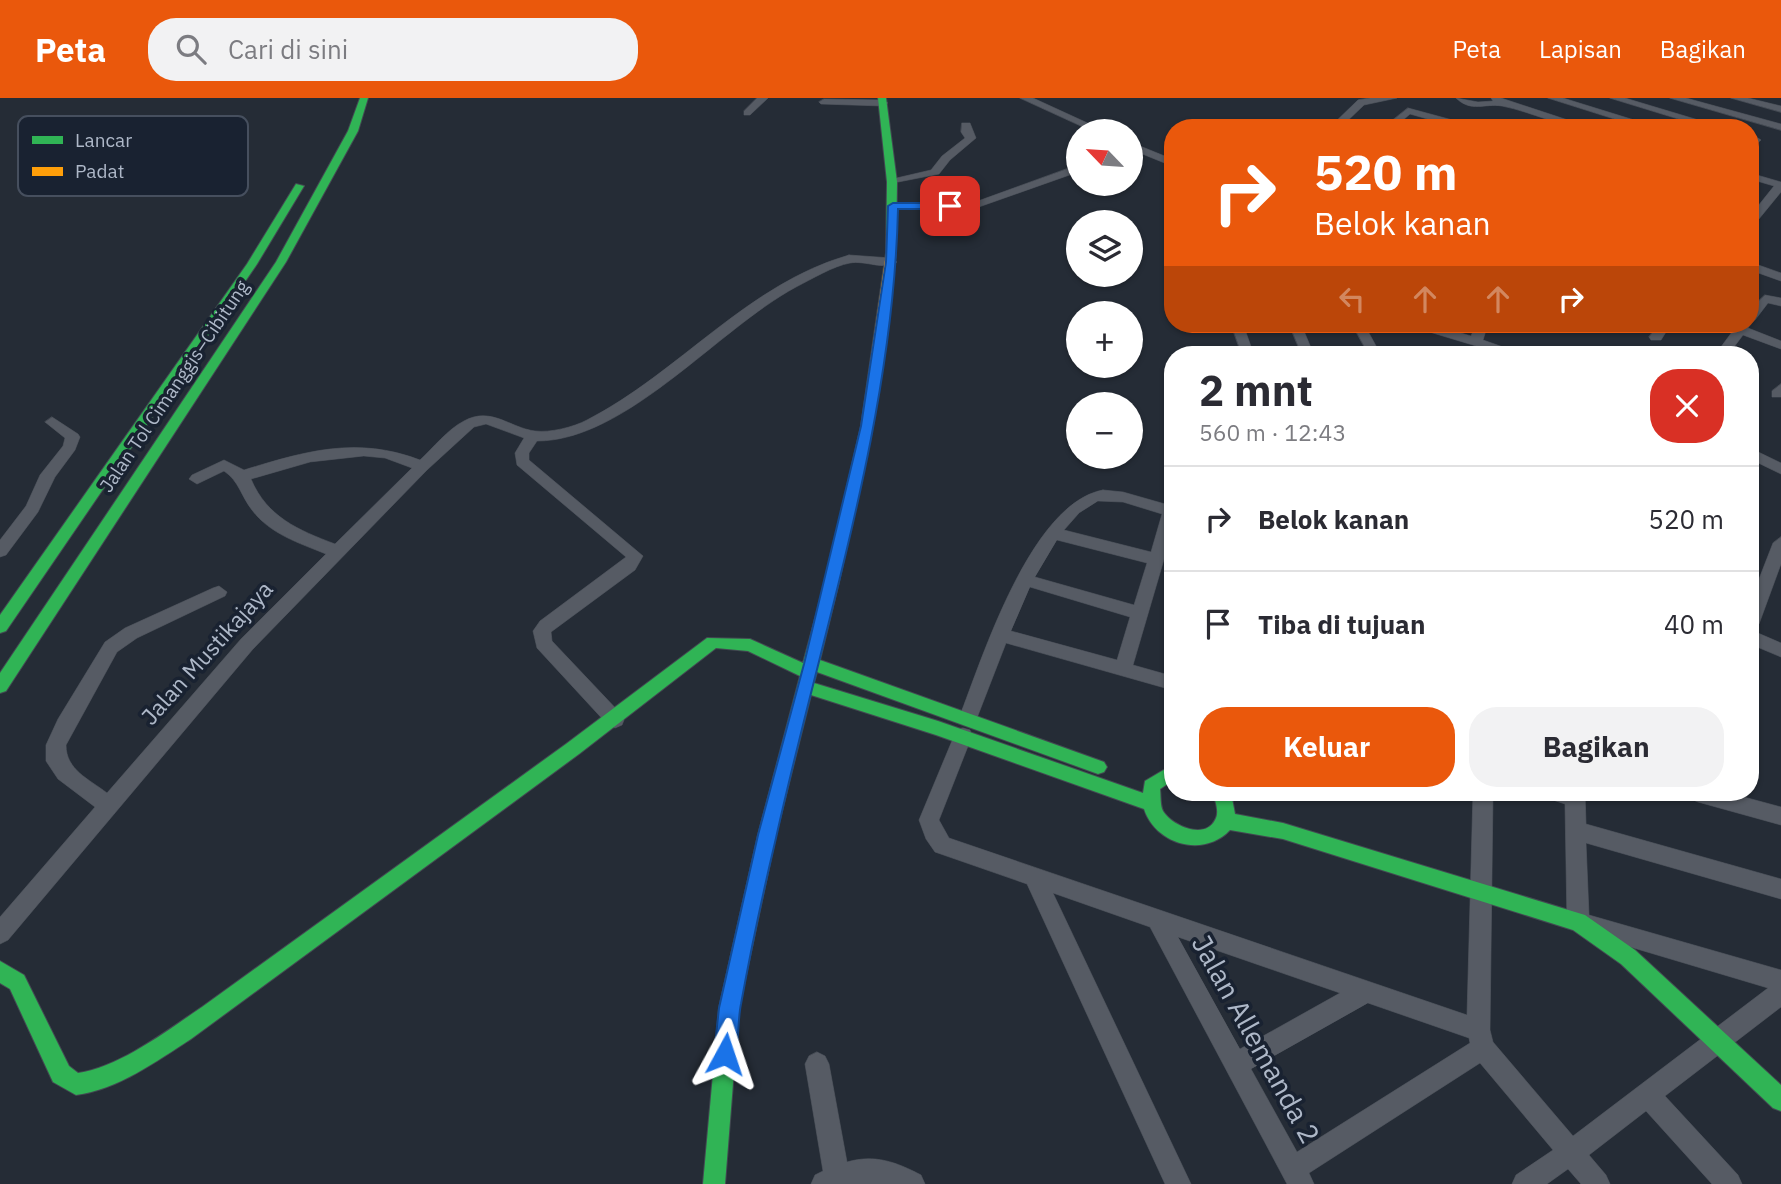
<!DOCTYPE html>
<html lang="id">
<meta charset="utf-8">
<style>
body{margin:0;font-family:"IBM Plex Sans",sans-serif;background:#f2f2f3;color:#2b2b33;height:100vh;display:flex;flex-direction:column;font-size:26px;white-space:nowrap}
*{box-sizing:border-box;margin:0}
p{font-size:23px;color:#7c7c81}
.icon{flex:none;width:38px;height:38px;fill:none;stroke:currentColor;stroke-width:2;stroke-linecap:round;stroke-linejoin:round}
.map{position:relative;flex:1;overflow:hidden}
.sheet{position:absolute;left:1164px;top:248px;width:595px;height:455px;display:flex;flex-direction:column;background:#fff;border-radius:28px;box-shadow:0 2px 5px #0004}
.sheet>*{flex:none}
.hud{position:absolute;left:1164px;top:21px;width:595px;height:214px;border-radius:28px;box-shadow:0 2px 5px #0004;background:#ea580c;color:#fff;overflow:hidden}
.needle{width:46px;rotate:295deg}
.controls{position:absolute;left:1066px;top:21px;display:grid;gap:14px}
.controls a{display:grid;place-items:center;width:77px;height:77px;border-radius:50%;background:#fff;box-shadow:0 2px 5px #0004;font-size:35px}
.pin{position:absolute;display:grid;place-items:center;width:60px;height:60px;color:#fff;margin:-30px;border-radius:14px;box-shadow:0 4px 10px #0006}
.me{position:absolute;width:77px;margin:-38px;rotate:5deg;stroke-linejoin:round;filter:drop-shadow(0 0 5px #0008)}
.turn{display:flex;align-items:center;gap:24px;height:147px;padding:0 35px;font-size:32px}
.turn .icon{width:91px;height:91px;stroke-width:2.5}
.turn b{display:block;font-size:49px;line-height:60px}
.lanes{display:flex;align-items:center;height:66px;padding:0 35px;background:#0003;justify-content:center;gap:35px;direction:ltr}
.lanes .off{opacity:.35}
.round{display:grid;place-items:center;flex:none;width:74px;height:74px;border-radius:28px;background:#f2f2f3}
.head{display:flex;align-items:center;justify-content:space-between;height:119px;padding:0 35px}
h1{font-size:42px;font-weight:700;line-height:52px}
.cta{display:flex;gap:14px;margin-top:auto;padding:14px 35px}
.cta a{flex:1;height:80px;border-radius:28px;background:#ea580c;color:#fff;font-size:28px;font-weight:700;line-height:80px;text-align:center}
.cta a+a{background:#f2f2f3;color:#2b2b33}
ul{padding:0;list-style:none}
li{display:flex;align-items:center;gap:21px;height:105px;padding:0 35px;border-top:2px solid #e1e1e2}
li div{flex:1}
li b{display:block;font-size:26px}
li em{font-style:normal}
header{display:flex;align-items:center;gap:42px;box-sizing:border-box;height:98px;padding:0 35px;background:#ea580c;color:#fff}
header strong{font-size:33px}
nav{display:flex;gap:38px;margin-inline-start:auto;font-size:24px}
.search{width:490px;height:63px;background:#f2f2f3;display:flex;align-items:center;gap:18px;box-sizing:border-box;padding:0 24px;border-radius:28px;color:#7c7c81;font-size:26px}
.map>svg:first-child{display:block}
</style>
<header>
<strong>Peta</strong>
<div class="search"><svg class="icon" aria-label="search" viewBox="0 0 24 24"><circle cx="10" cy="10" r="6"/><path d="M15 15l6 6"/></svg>Cari di sini</div>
<nav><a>Peta</a><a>Lapisan</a><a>Bagikan</a></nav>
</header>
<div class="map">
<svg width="1781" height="1086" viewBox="0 0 1781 1086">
<rect width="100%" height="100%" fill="#252c36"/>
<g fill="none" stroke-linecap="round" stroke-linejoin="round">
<g stroke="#434952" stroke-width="1">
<g id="street">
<polygon points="757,0 768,0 750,17 744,17 744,13"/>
<polygon points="1020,0 1033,0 1105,33 1092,33"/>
<polygon points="1370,0 1397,0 1364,7 1340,30 1329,30 1358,2"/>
<path d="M1456,0l22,4 15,-1 -2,-3h10l91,30c-32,0 -59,-16 -90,-22 -17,-3 -31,7 -46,-8z"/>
<polygon points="1548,0 1563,0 1660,30 1643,30"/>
<polygon points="1610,0 1625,0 1725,30 1708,30"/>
<polygon points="1670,0 1686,0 1781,26 1781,32"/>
<polygon points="1731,0 1748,0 1781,8 1781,14"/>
<polygon points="824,1 883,2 888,5 883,8 821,6 819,4"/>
<polygon points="1408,10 1456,23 1457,25 1452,28 1410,16 1394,30 1383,30"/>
<polygon points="962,25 970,25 976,40 950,62 939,76 888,86 888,82 931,72 942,58 965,40 961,34"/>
<polygon points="1514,27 1522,28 1523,30 1509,30"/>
<polygon points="1750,35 1761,42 1750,51"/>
<polygon points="1130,44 1172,61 1172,68 1130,51"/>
<polygon points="1078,67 1078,74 976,110 893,111 887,108 893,105 975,104"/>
<polygon points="1750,75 1781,84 1781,94 1754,127 1750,128 1750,118 1774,88 1750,81"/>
<path d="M849,157l42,3 6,4c-12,9 -32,-2 -47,1 -17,3 -38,16 -54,24 -78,42 -170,154 -259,154l-8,12v7l114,96 -8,14 -84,62 1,9 70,74 2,5 -2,5 -7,3 -7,-3 -71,-77 -4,-17 7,-10 86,-64 -109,-92 -2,-12 9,-15 -38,-14 -12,3 -47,43 -174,179 -245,291 -8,4v-27l95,-110 -37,-28 -12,-18v-16l12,-26 47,-77 20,-14 88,-40 6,-2 8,6 -2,4 -88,42 -20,14 -51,93c0,25 23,34 41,48l134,-154 85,-85c-27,-11 -56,-20 -74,-44 -11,-14 -13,-29 -28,-39l-27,13 -8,-5 3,-4 32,-15 20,10c62,-19 113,-34 176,-10 13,-12 28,-31 44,-39 27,-15 46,7 71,10 15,2 39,-4 52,-11 92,-47 160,-136 262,-165zM364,358l21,2 27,10 -77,76c-37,-14 -68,-27 -84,-65l59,-17z"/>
<polygon points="1750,164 1781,175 1781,183 1750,172"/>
<polygon points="1765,197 1781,200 1781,208 1768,205 1755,222 1750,223 1750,211"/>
<polygon points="1750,224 1751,226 1748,230 1781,243 1781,251 1743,237 1728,257 1715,257 1732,234 1718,226"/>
<polygon points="1231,226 1243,226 1254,257 1242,257"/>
<polygon points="1289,226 1301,226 1314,257 1302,257"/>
<polygon points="1352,226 1364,226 1381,257 1369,257"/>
<polygon points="1412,226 1431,226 1471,238 1476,226 1488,226 1483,242 1526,257 1506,257 1413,229"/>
<polygon points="1659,226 1671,226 1661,242 1651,242 1649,239"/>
<polygon points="1781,286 1781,299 1772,299 1772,293"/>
<polygon points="52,319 78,336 80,339 75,352 55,379 38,414 6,457 0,459 0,442 26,408 40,377 63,348 65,340 45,324"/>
<polygon points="1750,350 1781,365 1781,376 1750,361"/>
<path d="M1103,392l20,2 49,14v26l-39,133 39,11v14l-166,-47 -31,80 -7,3 -7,-3 -2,-5c24,-62 72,-215 144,-228zM1098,403l25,1 39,12 -11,38 -87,-22 15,-17zM1057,442l90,23 -13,42 -99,-28zM1030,489l100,30 -13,43 -106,-29z"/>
<polygon points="1781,439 1781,466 1759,526 1751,532 1781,545 1781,559 1750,546 1750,504 1773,445"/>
<path d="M963,630l7,2 2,6 -33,84 10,18 518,177 6,-222h20l-3,237 3,12 80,94 195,-148 -198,-59 -3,-7 -2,-118 -15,-5 -3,-6h38l1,31 195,55v20l-195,-56 3,72 192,55v37l-116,89 73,79 4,9h-30l-66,-73 -57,44 17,20 4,9h-29l-13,-15 -21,15h-35l4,-9 37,-25 -73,-87 -171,110 5,11h-27l-137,-257 -97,-34 138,291h-26l-138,-300 -92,-32 -9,-13 -7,-19 35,-84 2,-6zM1178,839l162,56 -100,56zM1368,905l101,35 1,5 -173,109 -46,-83z"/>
<polygon points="1688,695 1729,695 1781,709 1781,727 1698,704 1691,701"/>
<path d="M817,954l8,4 4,8 18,98c28,-8 49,0 74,13l4,9h-114l4,-9 8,-4 -18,-107 4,-8z"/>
</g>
</g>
<g stroke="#434952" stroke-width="2">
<g id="fast">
<polygon points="360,0 368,0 358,33 286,164 6,593 0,595 0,575 276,164 348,33"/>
<polygon points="878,0 886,0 897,84 896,155 891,158 886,155 887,84"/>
<polygon points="296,86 304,88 257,166 6,533 0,535 0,517 247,166"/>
<path d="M832,478l7,6 -19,78 284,102 3,5 -3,5 -6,2 -281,-102 -3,11 124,38 205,72 2,-12 27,-16v16l-12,8c1,8 0,16 3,22 9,15 42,29 52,9 5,-8 0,-19 -2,-27h18l4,21 48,9 302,92 50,35 146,135v26l-8,-3 -152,-144 -48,-34 -290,-91 -53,-9c-26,28 -74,15 -86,-21l-208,-74 -125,-40 -35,140 -37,173 -14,176h-22l16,-176 39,-173 42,-159 -52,-25 -32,-3 -137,106 -388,285c-34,22 -74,51 -115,56l-23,-13 -43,-93 -10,-6v-22l24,14 45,91 9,7c42,-6 90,-43 124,-66l364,-263 141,-106 43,1 53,24 22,-81z"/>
</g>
</g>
<g stroke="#434952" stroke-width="2">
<polygon id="slow" points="891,152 896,155 873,328 839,484 832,490 825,484 861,328 886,155"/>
</g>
<use href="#street" fill="#565b64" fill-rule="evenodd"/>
<use href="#fast" fill="#30b455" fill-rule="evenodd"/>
<use href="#slow" fill="#ff9f0a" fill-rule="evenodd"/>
</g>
<path fill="#1a73e8" stroke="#114b97" stroke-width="2" d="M893,105h57l5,3 -5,3h-52c-5,214 -76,421 -122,629 -13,55 -25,111 -35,166 -4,19 -1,40 -8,58l-8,3 -8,-3 -3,-8 5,-46 39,-173 46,-171 57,-238 25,-164 2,-56z"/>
<g text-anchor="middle" stroke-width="7" stroke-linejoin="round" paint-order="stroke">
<g font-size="19" fill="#aeb8c8" stroke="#192231">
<text transform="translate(174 288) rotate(-56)" y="7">Jalan Tol Cimanggis–Cibitung</text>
</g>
<g font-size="23" fill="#aeb8c8" stroke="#192231">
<text transform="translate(207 555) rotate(-48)" y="8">Jalan Mustikajaya</text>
</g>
<g font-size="28" fill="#aeb8c8" stroke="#192231">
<text transform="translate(1256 941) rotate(61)" y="10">Jalan Allemanda 2</text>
</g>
</g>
<rect x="18" y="18" width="230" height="80" rx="10" fill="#192231" stroke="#464f5e" stroke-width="2"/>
<rect x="32" y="38" width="31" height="8" fill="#30b455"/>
<rect x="32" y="69" width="31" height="9" fill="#ff9f0a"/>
<g font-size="19" fill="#aeb8c8">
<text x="75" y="49">Lancar</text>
<text x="75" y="80">Padat</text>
</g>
</svg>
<div class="controls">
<a><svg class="needle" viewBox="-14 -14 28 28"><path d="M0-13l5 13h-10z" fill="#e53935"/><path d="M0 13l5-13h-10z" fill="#7c7c81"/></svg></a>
<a><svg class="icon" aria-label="layers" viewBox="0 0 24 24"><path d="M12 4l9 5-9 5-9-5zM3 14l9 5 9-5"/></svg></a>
<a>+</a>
<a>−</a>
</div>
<div class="pin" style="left:950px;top:108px;background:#d93025"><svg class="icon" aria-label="arrive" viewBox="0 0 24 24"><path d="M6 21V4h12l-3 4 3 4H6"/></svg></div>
<svg class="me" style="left:725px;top:956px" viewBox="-20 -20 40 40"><path d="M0-17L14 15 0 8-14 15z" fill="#1a73e8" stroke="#fff" stroke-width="4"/></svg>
<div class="hud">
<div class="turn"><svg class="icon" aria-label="right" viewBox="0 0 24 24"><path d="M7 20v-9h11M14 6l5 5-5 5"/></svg><div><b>520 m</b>Belok kanan</div></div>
<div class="lanes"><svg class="icon off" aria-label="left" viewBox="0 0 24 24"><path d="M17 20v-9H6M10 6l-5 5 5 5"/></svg><svg class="icon off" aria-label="ahead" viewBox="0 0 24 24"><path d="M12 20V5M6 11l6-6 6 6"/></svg><svg class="icon off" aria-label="ahead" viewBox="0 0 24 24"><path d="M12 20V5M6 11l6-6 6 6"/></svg><svg class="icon" aria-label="right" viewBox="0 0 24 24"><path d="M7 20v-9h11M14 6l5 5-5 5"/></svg></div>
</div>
<section class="sheet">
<div class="head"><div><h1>2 mnt</h1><p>560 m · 12:43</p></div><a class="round" style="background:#d93025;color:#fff"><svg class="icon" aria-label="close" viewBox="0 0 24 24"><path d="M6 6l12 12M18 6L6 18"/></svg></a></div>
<ul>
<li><svg class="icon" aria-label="right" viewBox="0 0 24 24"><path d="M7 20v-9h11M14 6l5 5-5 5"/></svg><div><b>Belok kanan</b></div><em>520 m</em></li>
<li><svg class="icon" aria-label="arrive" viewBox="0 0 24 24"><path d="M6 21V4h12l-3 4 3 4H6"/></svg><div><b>Tiba di tujuan</b></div><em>40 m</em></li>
</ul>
<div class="cta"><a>Keluar</a><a>Bagikan</a></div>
</section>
</div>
